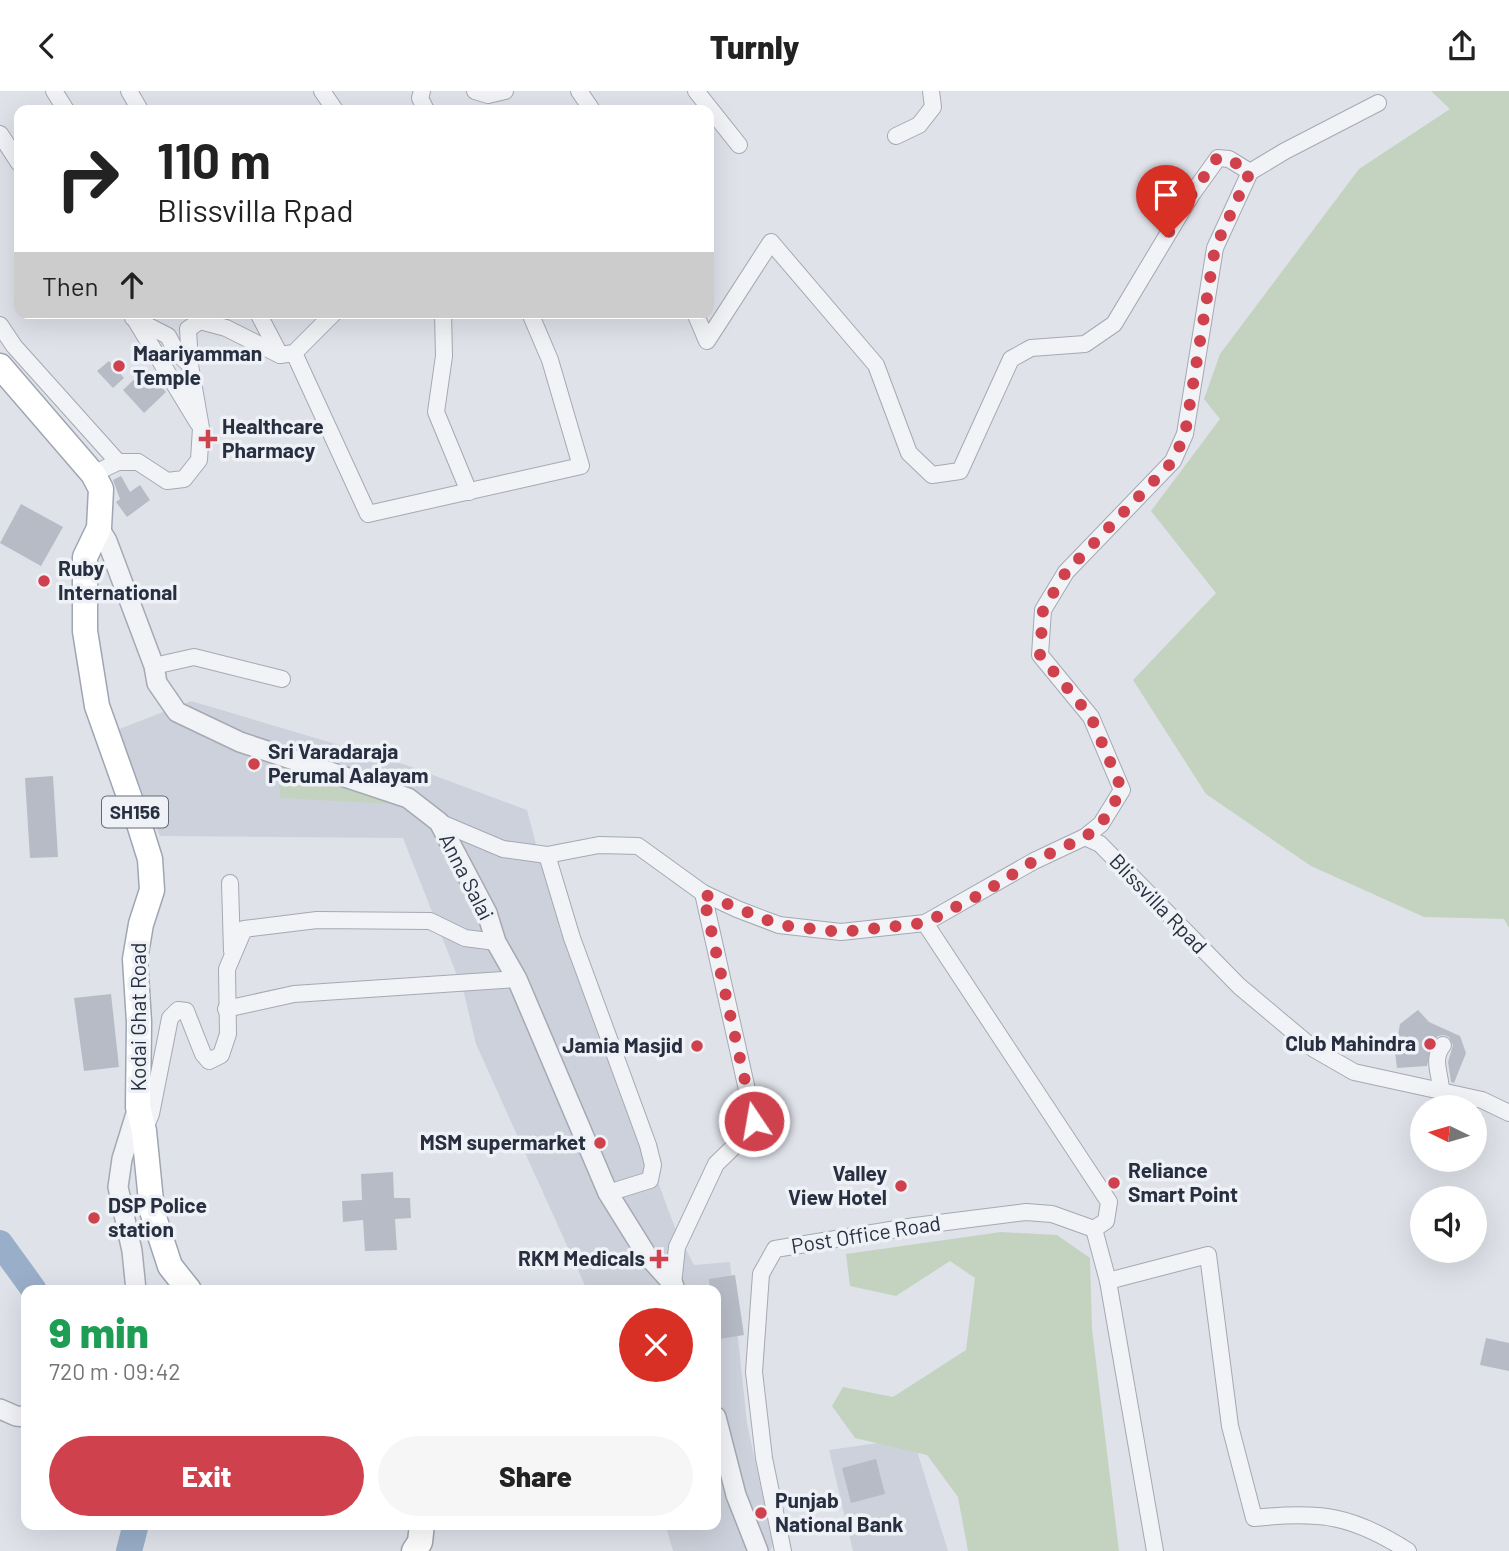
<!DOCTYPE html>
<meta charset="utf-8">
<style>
body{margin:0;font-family:Barlow,sans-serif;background:#f6f6f6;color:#222;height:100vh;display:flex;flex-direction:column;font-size:26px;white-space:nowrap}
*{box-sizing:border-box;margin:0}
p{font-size:23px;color:#767676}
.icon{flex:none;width:38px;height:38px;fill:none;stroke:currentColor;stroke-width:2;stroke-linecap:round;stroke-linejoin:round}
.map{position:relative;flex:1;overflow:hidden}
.panel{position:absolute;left:21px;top:1194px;width:700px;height:245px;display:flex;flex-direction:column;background:#fff;border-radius:14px;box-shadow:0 7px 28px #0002}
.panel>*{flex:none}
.hud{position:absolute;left:14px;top:14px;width:700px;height:214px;border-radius:14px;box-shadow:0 7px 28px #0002;background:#fff;color:#222;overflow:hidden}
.needle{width:46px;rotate:275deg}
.controls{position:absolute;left:1410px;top:1004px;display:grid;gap:14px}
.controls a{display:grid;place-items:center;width:77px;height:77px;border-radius:50%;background:#fff;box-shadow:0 7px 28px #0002;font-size:35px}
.pin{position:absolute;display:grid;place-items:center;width:60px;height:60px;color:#fff;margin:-72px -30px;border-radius:50% 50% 50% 0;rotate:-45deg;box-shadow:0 0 7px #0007}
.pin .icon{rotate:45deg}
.me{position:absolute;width:77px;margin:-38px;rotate:348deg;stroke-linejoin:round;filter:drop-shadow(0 0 5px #0008)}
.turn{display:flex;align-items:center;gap:24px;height:147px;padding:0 28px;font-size:32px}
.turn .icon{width:91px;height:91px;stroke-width:2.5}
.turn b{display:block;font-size:49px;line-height:60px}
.then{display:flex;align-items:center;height:66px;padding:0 28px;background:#0003;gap:14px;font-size:26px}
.round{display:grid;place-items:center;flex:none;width:74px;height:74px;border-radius:37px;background:#f6f6f6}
.headline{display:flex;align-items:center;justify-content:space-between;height:119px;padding:0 28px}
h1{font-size:42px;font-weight:800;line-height:52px;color:#1e9e55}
.cta{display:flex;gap:14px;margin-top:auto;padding:14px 28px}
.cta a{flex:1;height:80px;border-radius:42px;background:#d0414e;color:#fff;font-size:28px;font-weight:800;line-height:80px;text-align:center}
.cta a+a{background:#f6f6f6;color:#222}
header{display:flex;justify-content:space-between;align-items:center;height:91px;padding:0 28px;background:#fff;font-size:32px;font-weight:800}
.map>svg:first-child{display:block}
</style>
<header><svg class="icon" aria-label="back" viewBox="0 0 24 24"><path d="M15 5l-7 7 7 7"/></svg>Turnly<svg class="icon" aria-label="share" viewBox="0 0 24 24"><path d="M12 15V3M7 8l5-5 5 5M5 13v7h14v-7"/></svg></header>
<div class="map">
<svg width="1509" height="1460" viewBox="0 0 1509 1460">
<rect width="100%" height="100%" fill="#dfe2e9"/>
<g fill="#cdd1db">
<polygon points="191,610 406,674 527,719 542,776 675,1137 694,1174 730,1171 747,1332 773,1454 770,1460 673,1460 665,1433 716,1433 716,1199 587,1199 476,953 464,902 403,747 160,745 117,639"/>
<polygon points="913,1347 948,1460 853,1460 829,1359"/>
</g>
<g fill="#c3d3c0">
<polygon points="1431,0 1509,0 1509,837 1504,828 1424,826 1311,775 1206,703 1133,589 1216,502 1151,420 1220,328 1204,308 1220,263 1359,78 1450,18"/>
<polygon points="278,670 393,713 280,707"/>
<polygon points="1001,1141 1057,1144 1090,1167 1092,1238 1119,1460 968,1460 958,1406 927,1364 855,1347 832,1315 843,1296 893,1306 966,1259 975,1187 950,1170 896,1205 850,1195 846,1163"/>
</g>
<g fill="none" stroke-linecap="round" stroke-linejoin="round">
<g stroke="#99aec9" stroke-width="26">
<polyline points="0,1152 34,1199"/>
<polyline points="129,1460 136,1433"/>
</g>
</g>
<g fill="#b6bbc5">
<polygon points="109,270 124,287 113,297 97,280"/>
<polygon points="145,278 166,301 144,322 123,299"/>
<polygon points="121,385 130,401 140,394 150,409 127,426 116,411 120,408 113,389"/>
<polygon points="21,413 63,436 41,475 0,452"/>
<polygon points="53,685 58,766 30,767 25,687"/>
<polygon points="111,903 119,976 84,980 74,907"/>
<polygon points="1418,919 1429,931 1460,945 1466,962 1454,992 1451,991 1448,971 1453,954 1449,946 1444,944 1438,945 1431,954 1427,975 1397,977 1395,961 1400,933"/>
<polygon points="393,1081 394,1107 410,1107 411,1127 395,1128 397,1159 365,1160 363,1129 343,1131 342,1110 362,1109 361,1083"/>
<polygon points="735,1184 744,1244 719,1248 716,1199 710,1199 709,1188"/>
<polygon points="1486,1247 1509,1252 1509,1280 1480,1274"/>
<polygon points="876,1368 885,1403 851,1412 842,1377"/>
</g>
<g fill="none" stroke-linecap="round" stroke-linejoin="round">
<g stroke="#a4a9b3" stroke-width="18">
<g id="minor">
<polyline points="54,0 66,19"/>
<polyline points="129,0 140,19"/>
<polyline points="322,0 335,19"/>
<polyline points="422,0 420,7 426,19"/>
<polyline points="475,0 488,4 505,0"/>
<polyline points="579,0 592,19"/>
<polyline points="696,0 739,54"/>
<polyline points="0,43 19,72"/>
<polyline points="896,45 919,34 933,16 931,0"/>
<polyline points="258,222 280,264"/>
<polyline points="443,222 444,265 436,321 469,401"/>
<polyline points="695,222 707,250 771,151 876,274 909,362 932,384 960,380 1011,268 1031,257 1085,253 1114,233 1192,103 1218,67 1229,68 1250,81"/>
<polyline points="133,227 168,245 177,262 190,274"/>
<polyline points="136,230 198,332"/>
<polyline points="0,234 14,255 118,371"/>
<polyline points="294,262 368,423 581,375 550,269 530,222"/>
<polyline points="93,383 118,371 138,371 167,390 184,388 199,369 201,337 190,274 188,238 200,230 226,237 280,264 294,262 334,222"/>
<polyline points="154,575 194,566 282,588"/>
<polyline points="439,731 503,758 547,764 599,754 638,755 703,802 737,818 779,834 841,841 925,832 1034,770 1085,746 1100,753 1239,895 1314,958 1354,981 1482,1009 1509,1022"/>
<polyline points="1085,746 1101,733 1122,699 1091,626 1040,564 1043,519 1066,481 1173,370 1185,343 1215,157 1250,81 1285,60 1378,12"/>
<polyline points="547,764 572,847 648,1054 653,1074 650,1089 608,1102"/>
<polyline points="230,792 232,860"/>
<polyline points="925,832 1109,1111 1106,1130 1094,1138"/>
<polyline points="226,918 294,903 517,888"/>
<path d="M1441,1000c0,-16 -10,-32 2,-46"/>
<polyline points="144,1040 151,1023 170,927 178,919 186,920 203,963 209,970 221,964 228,943 227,878 244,838 317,829 430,830 465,847 496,851"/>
<polyline points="1094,1138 1108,1190 1155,1460"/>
<path d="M1108,1190l100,-26 22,171 24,92c66,-7 98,-3 154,33"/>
<polyline points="673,1193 677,1156 716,1073 753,1037 754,1030 703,802"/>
<polyline points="783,1460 764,1367 754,1281 761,1183 775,1158 915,1135 1026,1121 1052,1123 1094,1138"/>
</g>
</g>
<g stroke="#a4a9b3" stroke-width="22">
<g id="tertiary">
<polyline points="99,437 107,450 154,575 157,592 177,621 240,651 408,707 439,731 487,822 496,851 517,888 608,1102 646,1163 673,1193 675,1199"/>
<polyline points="136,1199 132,1160 118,1096 122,1068 138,1016"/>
<polyline points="0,1318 16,1325 26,1326"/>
<polyline points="716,1326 736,1404 758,1460"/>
</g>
</g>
<g stroke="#9ea6b4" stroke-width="27">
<g id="primary">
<polyline points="0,275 93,383 101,398 99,437 85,466 85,540 97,615 140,736 150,768 152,799 141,833 135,868 139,931 138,1016 144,1040 152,1120 170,1175 189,1199"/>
<polyline points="414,1460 420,1451 422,1433"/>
</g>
</g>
<use href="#minor" stroke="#f2f3f7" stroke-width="16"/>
<use href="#tertiary" stroke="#f2f3f7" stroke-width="19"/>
<use href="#primary" stroke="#fff" stroke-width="24"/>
</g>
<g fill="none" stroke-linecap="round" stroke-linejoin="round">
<polyline stroke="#d0414e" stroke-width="12" stroke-dasharray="0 21.6" points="754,1030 703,803 779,834 841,841 925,832 981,803 1034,770 1085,746 1101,733 1122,699 1091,626 1040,564 1043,519 1066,481 1173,370 1185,343 1215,157 1250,81 1229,68 1217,67 1192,103 1166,146"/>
</g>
<g fill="#d0414e" stroke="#eef1f6" stroke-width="2.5">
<circle cx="119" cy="275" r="7"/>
<path d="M204.5 337.5h7v7h7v7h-7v7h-7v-7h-7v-7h7z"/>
<circle cx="44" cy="490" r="7"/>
<circle cx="254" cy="673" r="7"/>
<circle cx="1430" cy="953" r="7"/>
<circle cx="697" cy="955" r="7"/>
<circle cx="600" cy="1052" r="7"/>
<circle cx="1114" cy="1092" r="7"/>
<circle cx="901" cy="1095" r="7"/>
<circle cx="94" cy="1127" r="7"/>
<path d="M655.5 1157.5h7v7h7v7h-7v7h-7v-7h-7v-7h7z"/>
<circle cx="761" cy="1422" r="7"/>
</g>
<g text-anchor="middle" stroke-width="7" stroke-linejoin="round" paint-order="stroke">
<rect fill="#eef1f6" stroke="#636977" stroke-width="2" x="102" y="705.5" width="66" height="31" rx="5"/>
<g font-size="19" font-weight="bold" fill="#282f40">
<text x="135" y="728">SH156</text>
</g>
<g font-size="21" font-weight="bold" fill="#282f40" stroke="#eef1f6" text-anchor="start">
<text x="133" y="270">Maariyamman<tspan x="133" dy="24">Temple</tspan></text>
<text x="222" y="343">Healthcare<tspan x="222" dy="24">Pharmacy</tspan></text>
<text x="58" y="485">Ruby<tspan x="58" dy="24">International</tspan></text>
<text x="268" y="668">Sri Varadaraja<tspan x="268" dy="24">Perumal Aalayam</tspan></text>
<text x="1416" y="960" text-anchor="end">Club Mahindra</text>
<text x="683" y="962" text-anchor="end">Jamia Masjid</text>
<text x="586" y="1059" text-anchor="end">MSM supermarket</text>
<text x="1128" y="1087">Reliance<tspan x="1128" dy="24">Smart Point</tspan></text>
<text x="887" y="1090" text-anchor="end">Valley<tspan x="887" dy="24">View Hotel</tspan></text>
<text x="108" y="1122">DSP Police<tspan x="108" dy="24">station</tspan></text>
<text x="645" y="1175" text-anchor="end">RKM Medicals</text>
<text x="775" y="1417">Punjab<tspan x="775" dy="24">National Bank</tspan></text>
</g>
<g font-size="21" fill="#282f40" stroke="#eef1f6">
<text transform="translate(466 786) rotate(63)" y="7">Anna Salai</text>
<text transform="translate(1158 813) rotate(46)" y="7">Blissvilla Rpad</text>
<text transform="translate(139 926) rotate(-90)" y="7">Kodai Ghat Road</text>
<text transform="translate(866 1144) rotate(-9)" y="7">Post Office Road</text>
</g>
</g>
</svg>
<div class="controls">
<a><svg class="needle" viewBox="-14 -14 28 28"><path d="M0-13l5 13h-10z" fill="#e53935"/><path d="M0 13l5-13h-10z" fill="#767676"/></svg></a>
<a><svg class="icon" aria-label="sound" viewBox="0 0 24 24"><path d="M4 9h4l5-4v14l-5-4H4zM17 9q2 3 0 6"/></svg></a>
</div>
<div class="pin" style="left:1166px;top:146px;background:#d93025"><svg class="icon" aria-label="arrive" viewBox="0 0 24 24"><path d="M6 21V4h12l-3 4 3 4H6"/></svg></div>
<svg class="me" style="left:754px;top:1030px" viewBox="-20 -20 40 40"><circle r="17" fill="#d0414e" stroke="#fff" stroke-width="3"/><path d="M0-11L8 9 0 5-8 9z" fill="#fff"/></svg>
<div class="hud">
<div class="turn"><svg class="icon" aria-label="right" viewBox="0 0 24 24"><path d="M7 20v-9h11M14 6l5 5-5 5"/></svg><div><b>110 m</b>Blissvilla Rpad</div></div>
<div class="then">Then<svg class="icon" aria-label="ahead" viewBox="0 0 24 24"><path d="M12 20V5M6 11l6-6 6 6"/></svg></div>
</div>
<section class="panel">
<div class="headline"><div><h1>9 min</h1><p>720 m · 09:42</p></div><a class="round" style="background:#d93025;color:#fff"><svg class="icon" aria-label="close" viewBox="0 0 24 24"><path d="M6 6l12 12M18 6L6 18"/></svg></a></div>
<div class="cta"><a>Exit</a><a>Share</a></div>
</section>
</div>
